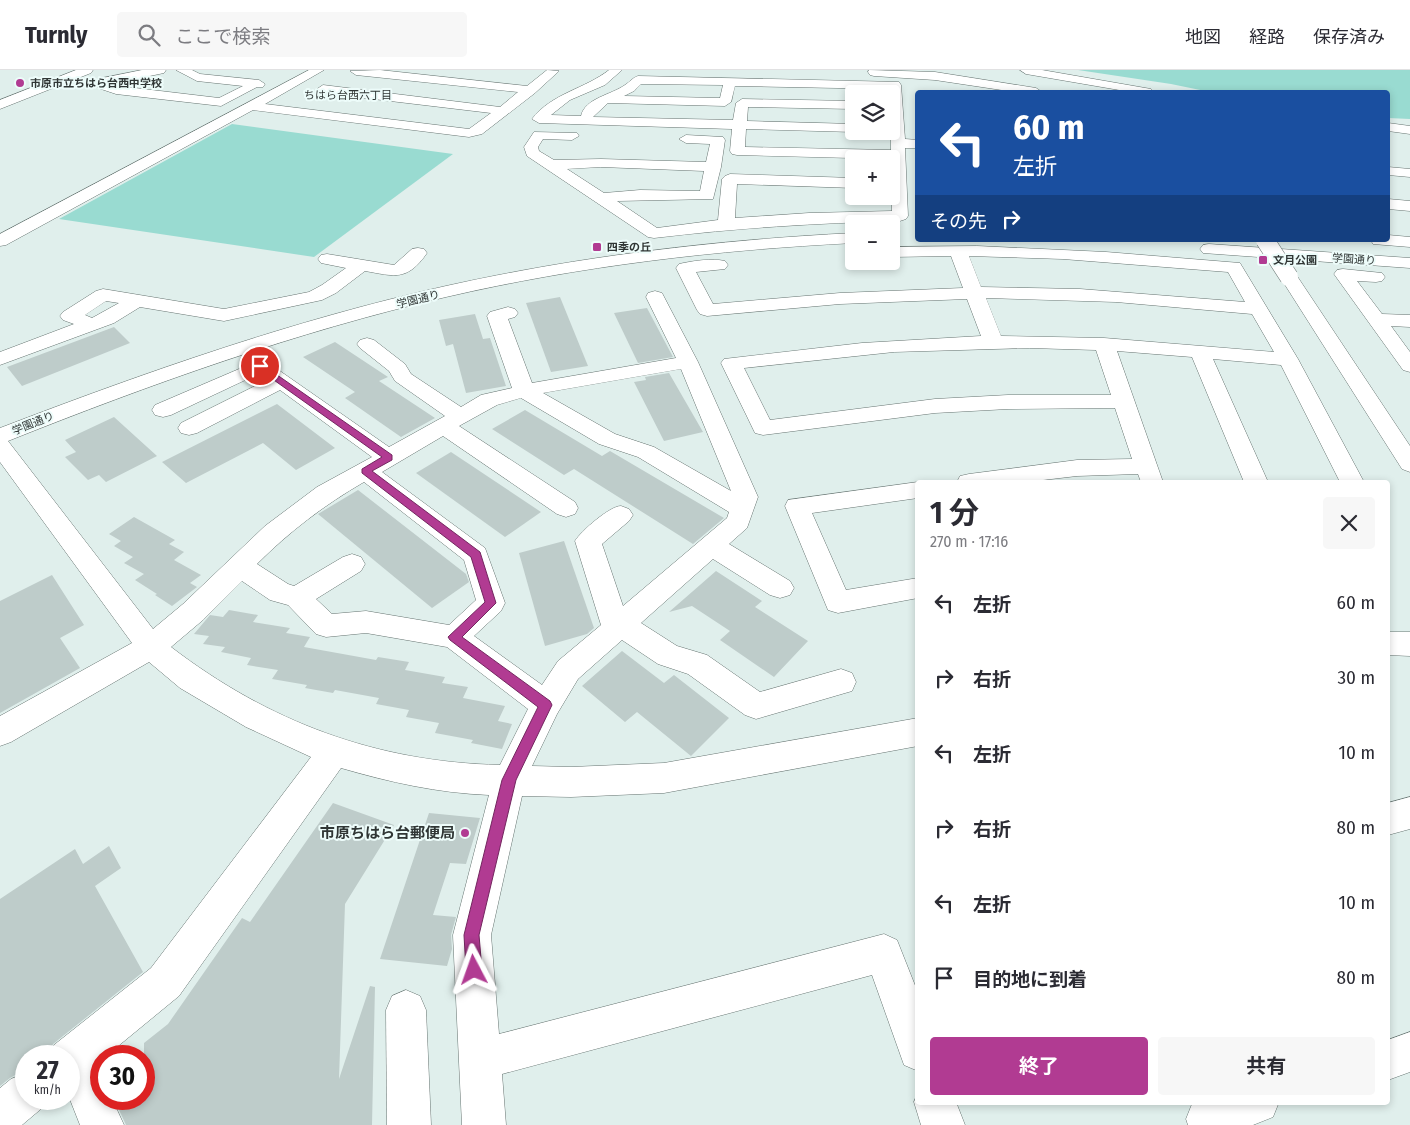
<!DOCTYPE html>
<html lang="ja">
<meta charset="utf-8">
<style>
body{margin:0;font-family:"Fira Sans Condensed","Noto Sans JP",sans-serif;background:#f7f7f7;color:#2b2b33;height:100vh;display:flex;flex-direction:column;font-size:19px;white-space:nowrap}
*{box-sizing:border-box;margin:0}
p{font-size:16px;color:#7c7c81}
.icon{flex:none;width:28px;height:28px;fill:none;stroke:currentColor;stroke-width:2;stroke-linecap:round;stroke-linejoin:round}
.map{position:relative;flex:1;overflow:hidden}
.drawer{position:absolute;left:915px;top:410px;width:475px;height:625px;display:flex;flex-direction:column;background:#fff;border-radius:5px;box-shadow:0 2px 8px #0003}
.drawer>*{flex:none}
.banner{position:absolute;left:915px;top:20px;width:475px;height:152px;border-radius:5px;box-shadow:0 2px 8px #0003;background:#1a4fa0;color:#fff;overflow:hidden}
.tools{position:absolute;left:845px;top:15px;display:grid;gap:10px}
.tools a{display:grid;place-items:center;width:55px;height:55px;border-radius:5px;background:#fff;box-shadow:0 2px 8px #0003;font-size:25px}
.speed{position:absolute;left:15px;top:975px;display:flex;gap:10px;font-size:25px;font-weight:700;text-align:center}
.speed>*{display:grid;place-content:center;width:65px;height:65px;border-radius:50%;background:#fff;box-shadow:0 2px 8px #0003;line-height:1}
.speed small{font-size:12px;font-weight:400}
.speed .limit{border:8px solid #d22;background:#fff;color:#111}
.pin{position:absolute;display:grid;place-items:center;width:42px;height:42px;color:#fff;margin:-21px;border:2px solid #fff;border-radius:50%;box-shadow:0 1px 5px #0007}
.me{position:absolute;width:55px;margin:-28px;rotate:356deg;stroke-linejoin:round;filter:drop-shadow(0 0 4px #0008)}
.turn{display:flex;align-items:center;gap:18px;height:105px;padding:0 15px;font-size:22px}
.turn .icon{width:65px;height:65px;stroke-width:2.5}
.turn b{display:block;font-size:35px;line-height:42px}
.then{display:flex;align-items:center;height:48px;padding:0 15px;background:#0003;gap:10px;font-size:19px}
.round{display:grid;place-items:center;flex:none;width:52px;height:52px;border-radius:5px;background:#f7f7f7}
.head{display:flex;align-items:center;justify-content:space-between;height:85px;padding:0 15px}
h1{font-size:30px;font-weight:700;line-height:38px}
.button{display:flex;gap:10px;margin-top:auto;padding:10px 15px}
.button a{flex:1;height:58px;border-radius:5px;background:#b13b92;color:#fff;font-size:20px;font-weight:700;line-height:58px;text-align:center}
.button a+a{background:#f7f7f7;color:#2b2b33}
ul{padding:0;list-style:none}
li{display:flex;align-items:center;gap:15px;height:75px;padding:0 15px}
li div{flex:1}
li b{display:block;font-size:19px}
li em{font-style:normal}
header{display:flex;align-items:center;gap:30px;box-sizing:border-box;height:70px;padding:0 25px;background:#fff;border-bottom:1px solid #e1e1e2}
header strong{font-size:24px}
nav{display:flex;gap:28px;margin-inline-start:auto;font-size:18px}
.search{width:350px;height:45px;background:#f7f7f7;display:flex;align-items:center;gap:12px;box-sizing:border-box;padding:0 18px;border-radius:5px;color:#7c7c81;font-size:19px}
.map>svg:first-child{display:block}
</style>
<header>
<strong>Turnly</strong>
<div class="search"><svg class="icon" aria-label="search" viewBox="0 0 24 24"><circle cx="10" cy="10" r="6"/><path d="M15 15l6 6"/></svg>ここで検索</div>
<nav><a>地図</a><a>経路</a><a>保存済み</a></nav>
</header>
<div class="map">
<svg width="1410" height="1055" viewBox="0 0 1410 1055">
<rect width="100%" height="100%" fill="#e0efec"/>
<g fill="#99dbd1">
<polygon points="1078,0 1410,0 1410,49 1388,48 1388,22 1210,22 1171,14"/>
<polygon points="232,54 453,84 314,187 59,149"/>
</g>
<g fill="#beccca">
<polygon points="560,227 588,296 551,302 526,233"/>
<polygon points="647,238 673,287 638,293 614,243"/>
<polygon points="475,244 483,269 490,268 506,316 466,323 453,274 446,276 439,250"/>
<polygon points="114,257 130,273 22,316 7,297"/>
<polygon points="335,272 388,307 379,311 435,348 401,367 345,328 355,322 303,287"/>
<polygon points="669,303 703,362 664,371 634,312 646,310 645,307"/>
<polygon points="277,334 335,378 296,400 263,373 186,413 162,392"/>
<polygon points="525,340 602,386 610,381 724,448 693,474 574,399 564,405 492,359"/>
<polygon points="114,347 157,386 106,412 99,405 88,410 65,387 76,382 65,370"/>
<polygon points="451,382 541,442 505,467 416,403"/>
<polygon points="358,420 466,504 469,512 432,538 318,444"/>
<polygon points="134,447 175,470 169,474 184,482 174,490 201,505 190,513 197,517 172,536 155,525 157,524 135,510 144,504 124,493 133,487 114,476 121,471 109,464"/>
<polygon points="564,471 594,558 587,564 545,576 519,483"/>
<polygon points="716,501 762,531 755,537 808,571 774,607 720,570 730,561 692,536 669,542"/>
<polygon points="52,505 84,555 60,568 80,598 0,643 0,531"/>
<polygon points="229,540 258,545 253,552 290,558 286,563 310,567 304,577 376,590 378,587 409,592 405,600 445,607 442,613 468,617 463,628 505,636 498,651 512,654 502,679 471,673 473,670 435,663 439,653 406,647 409,640 376,634 379,628 335,620 333,623 305,618 307,615 272,609 278,600 247,595 251,588 221,582 225,577 203,574 209,566 194,564 210,545 223,547"/>
<polygon points="622,581 664,613 674,605 729,648 691,686 637,642 625,652 582,616"/>
<polygon points="333,733 394,755 345,834 339,1009 370,916 375,917 372,1055 126,1055 114,1029 144,1029 144,973 168,954 242,848 250,852"/>
<polygon points="429,743 480,748 466,794 450,793 433,845 456,847 451,865 452,879 447,896 380,889"/>
<polygon points="109,776 121,798 95,816 143,902 53,974 50,981 43,986 26,986 26,999 10,1008 0,1016 0,829 75,779 83,794"/>
</g>
<g fill="none" stroke-linecap="round" stroke-linejoin="round">
<g stroke="#667471" stroke-width="1">
<g id="minor">
<polygon points="76,0 93,0 91,3 0,39 0,30"/>
<polygon points="142,0 166,0 164,3 111,14 118,16 219,28 243,16 197,11 176,0 192,0 200,4 259,10 265,14 263,17 257,17 221,36 116,24 98,18 96,15 98,9"/>
<polygon points="309,0 324,0 265,34 469,59 491,43 323,23 317,19 323,15 500,37 518,22 356,5 350,1 380,0 527,16 547,0 559,1 535,23 482,64 469,67 253,40 6,175 0,176 0,164"/>
<path d="M609,0h13l-17,15 -35,15 -19,15 30,1c4,-18 30,-21 44,-31 5,-3 7,-7 13,-9l261,6 2,3 4,54 13,1v8h-13l3,68 -2,3 -6,2c-83,2 -164,7 -246,17l-6,-1 -121,-81 -3,-9 10,-15 43,1 2,3 -7,4 -29,-1 -5,8 1,4 15,9 47,-1 105,3 4,-18 -24,-1 -7,-4 7,-4 37,2 2,3 -4,27 -8,32 -96,2 40,27 61,-8 4,-41 3,-3 5,-2 124,4v10l-117,-4 -2,34 74,-5 83,-2 -1,-52 -154,-4 -5,-1 -2,-3 2,-22 -193,-6 -7,-4c20,-26 53,-30 77,-49zM641,14l82,1 -3,13 -96,-2 10,-5zM735,16l154,3v5h2v56l-146,-3 1,-18 108,3 3,-1h-3v-7l-107,-3 1,-14 106,2v-8l-112,-2 -6,4 -3,17 -140,-3 15,-14 117,3 6,-4zM601,97l103,4 -4,20 -60,-1 -36,3 -37,-24z"/>
<polygon points="869,0 935,2 1036,18 1042,22 1015,22 935,10 874,6 870,5 868,2"/>
<polygon points="1020,0 1042,0 1151,19 1153,22 1131,22 1026,4"/>
<polygon points="1388,53 1410,56 1410,64 1388,61"/>
<polygon points="1388,97 1410,99 1410,107 1388,105"/>
<polygon points="1388,129 1410,131 1410,141 1388,139"/>
<path d="M854,163v10c-138,7 -274,23 -408,54 -150,35 -295,87 -438,144l145,188 30,-25 82,-78 52,-39 55,-30 -92,-67 -83,43 -8,2 -8,-2 -3,-5 3,-5 86,-43 -9,-6 -87,41 -8,2 -8,-2 -3,-5 3,-5 105,-45 7,2 122,85 56,-31 -50,-35 -6,-10 -29,-23 -3,-4 3,-4 7,-2 7,2 31,24 6,10 50,33 20,-12 31,-7 -25,-72 3,-4 18,-5 7,2 3,4 -3,4 -7,2 24,64 144,-25 -30,-61 2,-4 7,-2 7,2 36,69 60,135 -11,31 -18,16 61,37 4,7 -4,7 -10,3 -10,-3 -57,-36 -72,64 36,23 30,9 53,37 81,-23 11,4 4,9 -4,9 -96,28 -11,-4 -57,-41 -30,-10 -36,-24 -44,39 -21,35 -25,52 39,1 93,-4 254,-45v28l-254,47 -93,4 -49,-1 -31,139 8,99 385,-100 13,6 21,53v78l-14,-6 -32,-90 -370,99 4,51h-44l-9,-190 36,-140c-51,-2 -100,-13 -148,-27l-162,228 -73,60h-5v4l-4,4 4,10v25h11l12,26h-44l-11,-28v-41h-19l4,-11 97,-77 160,-211 -65,-30 -66,-39 -31,-26 -138,80 -11,4v-30l132,-73 -132,-181v-34c146,-56 294,-108 446,-142 135,-30 270,-46 408,-53zM681,299l50,122 -77,-44 -39,-13 -72,-41zM521,328l78,46 39,13 91,55 -2,6 -104,88 -21,-62 27,-23 4,-6 -4,-6c-3,-1 -5,-2 -8,-3 -11,0 -40,25 -46,35l26,84 -43,36 -16,24 -68,-49 27,-25 4,-8 -20,-55 -103,-76 61,-36 114,78 9,3 9,-3 3,-6 -3,-6 -116,-76 38,-21zM364,412l100,78 12,40 -27,25 -83,-14 -34,3 -16,-15 45,-28 4,-7 -4,-7 -9,-3 -9,3 -49,29 -6,-2 -31,-20c32,-32 67,-59 107,-82zM242,511l28,19 18,5 28,29 10,3 40,-4 81,14 81,62 -28,56c-124,-3 -231,-43 -329,-118l32,-27z"/>
<polygon points="1388,165 1410,167 1410,177 1373,174 1371,170 1388,170"/>
<polygon points="1209,174 1410,188 1410,198 1203,183 1200,179 1203,175"/>
<path d="M977,176l129,6 134,11 58,96 66,123h-24l-59,-117 -68,-6 55,123h-24l-52,-125 -75,-6 46,131h-22l-3,-8 -61,2 -51,6h-69l3,-6 9,-2 108,-14 55,-1 -17,-51 -107,1 -73,4 -172,22 -8,-2 -34,-70 3,-4 138,-16 119,-7 -14,-37 -127,5 -133,12 -7,-2 -3,-4 -21,-42 3,-4c13,-3 33,-6 46,-3l3,4 -3,4 -29,3 17,32 127,-11 123,-5 -12,-32 -60,1v-10zM969,186l94,3 165,13 17,30 -165,-13 -99,-2zM986,228l130,4 136,12 22,38 -170,-14 -103,-2zM1030,278l66,2 15,45h-103l-73,4 -165,21 -26,-52 150,-16z"/>
<path d="M418,178l6,1 3,4c-20,29 -33,23 -62,18l-29,22 -14,7 -98,21 -84,-14 -26,16 -114,42v-13l74,-28 -11,-4 -3,-4 3,-4 33,-21 7,-2 121,20 85,-17 13,-7 24,-17 -25,-5 -3,-4 3,-4 6,-1 67,11 18,-16zM106,231l13,2 -27,15 -7,-3z"/>
<polygon points="1343,199 1382,203 1385,207 1382,211 1376,212 1357,211 1382,244 1410,245 1410,257 1391,256 1410,282 1410,302 1403,300 1334,204 1337,200"/>
<polygon points="1289,202 1295,203 1410,376 1410,402 1402,399 1280,207 1283,203"/>
<polygon points="918,412 921,412 918,412 918,428 812,443 846,520 918,508 918,528 838,543 828,540 785,436 788,430"/>
<polygon points="1388,562 1410,562 1410,586 1388,585"/>
<polygon points="1410,727 1410,759 1388,765 1388,733"/>
<polygon points="406,920 420,926 426,940 431,1055 387,1055 386,940 392,926"/>
<polygon points="1410,962 1410,1002 1388,1010 1388,970"/>
<polygon points="26,1003 26,1029 45,1029 41,1039 22,1055 0,1055 0,1018 11,1009"/>
<polygon points="918,1023 918,1032 956,1032 965,1055 921,1055 914,1032"/>
<polygon points="1195,1032 1279,1032 1273,1047 1253,1055 1188,1055 1186,1049 1192,1034"/>
</g>
</g>
<use href="#minor" fill="#fff" fill-rule="evenodd"/>
<g stroke="#667471" stroke-width="19" stroke-linecap="butt">
<polyline id="minor-bridge" points="1265,170 1289,207"/>
</g>
<use href="#minor-bridge" stroke="#fff" stroke-width="18"/>
</g>
<polygon fill="#b13b92" stroke="#73265f" points="260,293 392,385 392,390 372,401 480,482 496,533 462,567 550,631 552,635 516,710 479,865 482,900 480,906 474,908 469,906 466,900 464,865 502,710 538,637 450,570 448,567 485,532 471,487 362,403 362,399 382,387 257,298 255,296"/>
<g fill="#b13b92" stroke="#edfcfa" stroke-width="2">
<circle cx="20" cy="13" r="5"/>
<rect x="592" y="172" width="10" height="10" rx="2.5"/>
<rect x="1258" y="185" width="10" height="10" rx="2.5"/>
<circle cx="465" cy="763" r="5"/>
</g>
<g text-anchor="middle" stroke-width="4" stroke-linejoin="round" paint-order="stroke">
<g font-size="11" font-weight="bold" fill="#303635" stroke="#edfcfa" text-anchor="start">
<text x="30" y="17">市原市立ちはら台西中学校</text>
<text x="607" y="181">四季の丘</text>
<text x="1273" y="194">文月公園</text>
</g>
<g font-size="11" fill="#303635" stroke="#edfcfa">
<text x="348" y="29">ちはら台西六丁目</text>
</g>
<g font-size="11" fill="#303635" stroke="#edfcfa">
<text transform="translate(1354 189) rotate(4)" y="4">学園通り</text>
<text transform="translate(418 229) rotate(-14)" y="4">学園通り</text>
<text transform="translate(33 353) rotate(-22)" y="4">学園通り</text>
</g>
<g font-size="15" font-weight="bold" fill="#303635" stroke="#edfcfa" text-anchor="end">
<text x="455" y="768">市原ちはら台郵便局</text>
</g>
</g>
</svg>
<div class="tools">
<a><svg class="icon" aria-label="layers" viewBox="0 0 24 24"><path d="M12 4l9 5-9 5-9-5zM3 14l9 5 9-5"/></svg></a>
<a>+</a>
<a>−</a>
</div>
<div class="speed"><div>27<small>km/h</small></div><div class="limit">30</div></div>
<div class="pin" style="left:260px;top:296px;background:#d93025"><svg class="icon" aria-label="arrive" viewBox="0 0 24 24"><path d="M6 21V4h12l-3 4 3 4H6"/></svg></div>
<svg class="me" style="left:474px;top:900px" viewBox="-20 -20 40 40"><path d="M0-17L14 15 0 8-14 15z" fill="#b13b92" stroke="#fff" stroke-width="4"/></svg>
<div class="banner">
<div class="turn"><svg class="icon" aria-label="left" viewBox="0 0 24 24"><path d="M17 20v-9H6M10 6l-5 5 5 5"/></svg><div><b>60 m</b>左折</div></div>
<div class="then">その先<svg class="icon" aria-label="right" viewBox="0 0 24 24"><path d="M7 20v-9h11M14 6l5 5-5 5"/></svg></div>
</div>
<section class="drawer">
<div class="head"><div><h1>1 分</h1><p>270 m · 17:16</p></div><a class="round"><svg class="icon" aria-label="close" viewBox="0 0 24 24"><path d="M6 6l12 12M18 6L6 18"/></svg></a></div>
<ul>
<li><svg class="icon" aria-label="left" viewBox="0 0 24 24"><path d="M17 20v-9H6M10 6l-5 5 5 5"/></svg><div><b>左折</b></div><em>60 m</em></li>
<li><svg class="icon" aria-label="right" viewBox="0 0 24 24"><path d="M7 20v-9h11M14 6l5 5-5 5"/></svg><div><b>右折</b></div><em>30 m</em></li>
<li><svg class="icon" aria-label="left" viewBox="0 0 24 24"><path d="M17 20v-9H6M10 6l-5 5 5 5"/></svg><div><b>左折</b></div><em>10 m</em></li>
<li><svg class="icon" aria-label="right" viewBox="0 0 24 24"><path d="M7 20v-9h11M14 6l5 5-5 5"/></svg><div><b>右折</b></div><em>80 m</em></li>
<li><svg class="icon" aria-label="left" viewBox="0 0 24 24"><path d="M17 20v-9H6M10 6l-5 5 5 5"/></svg><div><b>左折</b></div><em>10 m</em></li>
<li><svg class="icon" aria-label="arrive" viewBox="0 0 24 24"><path d="M6 21V4h12l-3 4 3 4H6"/></svg><div><b>目的地に到着</b></div><em>80 m</em></li>
</ul>
<div class="button"><a>終了</a><a>共有</a></div>
</section>
</div>
